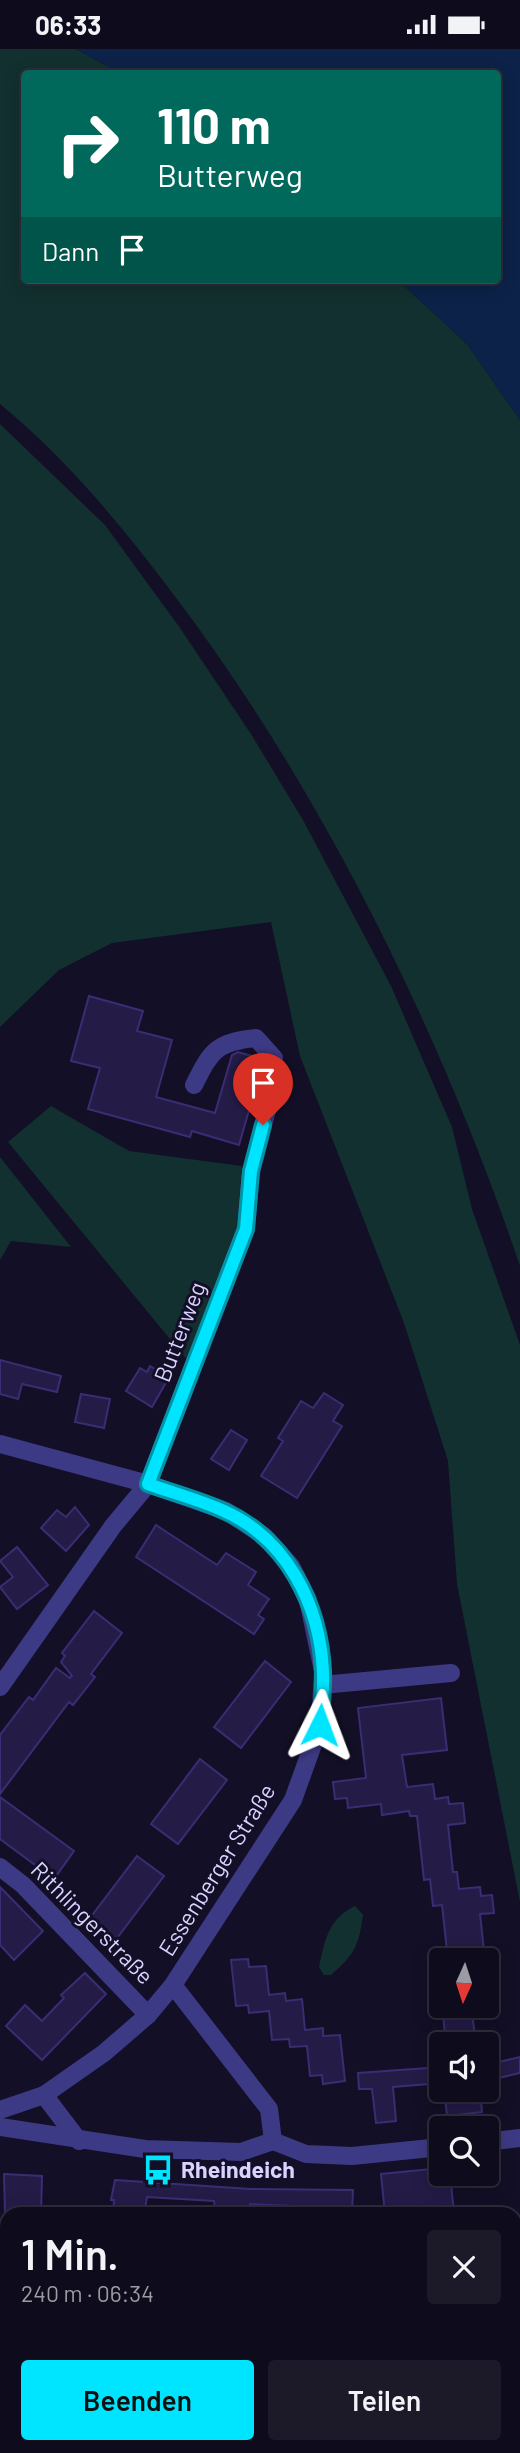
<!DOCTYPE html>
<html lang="de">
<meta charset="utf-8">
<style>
body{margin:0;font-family:Barlow,sans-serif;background:#1c1929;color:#f1f3f6;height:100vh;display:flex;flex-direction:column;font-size:26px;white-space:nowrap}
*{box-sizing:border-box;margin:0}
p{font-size:23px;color:#9b9ba3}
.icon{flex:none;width:38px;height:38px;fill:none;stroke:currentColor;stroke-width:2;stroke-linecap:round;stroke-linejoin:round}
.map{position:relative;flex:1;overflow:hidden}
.side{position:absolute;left:0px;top:2158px;width:522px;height:247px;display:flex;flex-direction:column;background:#0e0b1c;border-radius:21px 21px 0 0;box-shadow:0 4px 18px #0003,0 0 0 2px #2e2b3b}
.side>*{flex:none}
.top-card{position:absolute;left:21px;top:21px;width:480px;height:214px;border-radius:7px;box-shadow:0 4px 18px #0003,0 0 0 2px #2e2b3b;background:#00695c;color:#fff;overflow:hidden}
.needle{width:46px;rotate:183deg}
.controls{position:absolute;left:429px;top:1899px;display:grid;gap:14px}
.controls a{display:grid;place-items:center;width:70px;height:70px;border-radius:7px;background:#0e0b1c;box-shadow:0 4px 18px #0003,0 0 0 2px #2e2b3b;font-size:35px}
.pin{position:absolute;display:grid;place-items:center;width:60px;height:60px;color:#fff;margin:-72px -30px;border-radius:50% 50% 50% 0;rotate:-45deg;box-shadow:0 0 7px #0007}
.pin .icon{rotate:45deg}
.me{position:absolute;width:77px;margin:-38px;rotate:3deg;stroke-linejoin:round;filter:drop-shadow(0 0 5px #0008)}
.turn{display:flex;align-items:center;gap:24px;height:147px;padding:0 21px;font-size:32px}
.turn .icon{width:91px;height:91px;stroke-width:2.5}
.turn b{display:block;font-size:49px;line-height:60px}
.then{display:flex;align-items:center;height:66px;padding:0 21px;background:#0003;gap:14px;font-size:26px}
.round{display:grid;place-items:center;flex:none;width:74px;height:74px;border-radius:7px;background:#1c1929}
.summary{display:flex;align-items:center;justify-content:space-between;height:119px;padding:0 21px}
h1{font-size:42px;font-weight:600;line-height:52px}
.cta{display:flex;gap:14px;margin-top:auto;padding:14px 21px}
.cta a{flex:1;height:80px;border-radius:7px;background:#00e5ff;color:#111;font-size:28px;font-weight:600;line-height:80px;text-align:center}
.cta a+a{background:#1c1929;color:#f1f3f6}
.status{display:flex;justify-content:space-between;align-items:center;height:49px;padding:0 35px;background:#0e0b1c;direction:ltr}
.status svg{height:19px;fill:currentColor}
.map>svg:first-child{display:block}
</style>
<div class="status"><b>06:33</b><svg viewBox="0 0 49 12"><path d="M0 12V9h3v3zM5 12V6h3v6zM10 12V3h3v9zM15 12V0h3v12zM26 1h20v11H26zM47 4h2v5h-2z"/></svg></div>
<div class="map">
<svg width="520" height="2404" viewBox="0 0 520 2404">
<rect width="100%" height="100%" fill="#130f26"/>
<g fill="#12302f">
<path d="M0,0h76l44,24h-96v207h374l69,64 53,76v846c-79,-234 -199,-478 -349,-675 -51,-67 -105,-133 -171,-187z"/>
<polygon points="0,375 105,476 180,579 251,685 303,771 391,937 452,1078 472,1160 520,1296 520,1853 457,1535 448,1412 404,1274 300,1007 271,873 112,894 59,921 0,978"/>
<polygon points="51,1057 129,1102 242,1117 237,1179 188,1312 8,1093"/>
<polygon points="0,1108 71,1198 11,1192 0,1211"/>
<path d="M355,1857l8,9c-4,31 -9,40 -32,60h-7l-5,-8c6,-27 9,-48 36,-61z"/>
<polygon points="515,2367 520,2367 520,2404 341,2404 341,2398 514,2398"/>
</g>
<polygon fill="#0c2248" points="76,0 520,0 520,371 467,295 398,231 497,231 497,24 120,24"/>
<g fill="#241b47" stroke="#3b2d73" stroke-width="2">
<polygon points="89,947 143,962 137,982 172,991 156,1048 215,1064 232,1006 238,1003 259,1009 262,1016 239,1096 192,1082 190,1088 88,1060 100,1019 71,1012"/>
<polygon points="0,1311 61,1327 57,1343 22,1335 18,1350 0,1345"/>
<polygon points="150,1317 169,1328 152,1358 126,1342 140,1319 147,1323"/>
<polygon points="324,1344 343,1356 333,1372 342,1377 297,1449 261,1427 283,1392 278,1389 301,1352 313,1359"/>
<polygon points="81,1345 110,1350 104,1379 75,1373"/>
<polygon points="231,1381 247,1391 229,1421 211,1410"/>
<polygon points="75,1458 89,1476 66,1502 41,1479 57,1461 66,1468"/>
<polygon points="156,1476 217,1516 226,1504 256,1523 248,1536 269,1550 258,1566 264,1570 254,1585 136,1508"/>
<polygon points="17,1498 48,1536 17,1560 0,1538 13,1528 0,1512"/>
<polygon points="94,1562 122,1584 91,1625 95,1628 73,1656 69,1653 0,1745 0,1686 29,1648 33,1651 56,1619 70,1629 72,1627 61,1613 65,1607 62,1604"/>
<polygon points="265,1612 291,1633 241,1699 214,1678"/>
<polygon points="441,1649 447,1701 402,1706 407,1738 433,1735 435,1750 448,1748 449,1755 463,1754 465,1774 448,1776 453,1823 457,1823 459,1840 480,1838 481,1847 492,1846 494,1864 480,1865 485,1911 448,1911 442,1856 433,1857 430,1830 424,1831 417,1767 410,1767 409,1762 382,1766 381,1755 348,1759 347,1749 335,1750 333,1733 366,1729 358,1659"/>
<polygon points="200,1710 227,1731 178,1795 151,1775"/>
<polygon points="0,1748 74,1802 54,1830 0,1790"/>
<polygon points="137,1807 164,1827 114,1893 87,1873"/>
<polygon points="0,1838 43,1882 14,1911 0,1896"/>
<polygon points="248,1910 249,1918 266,1917 269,1946 285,1944 286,1952 302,1950 305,1981 323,1979 323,1987 340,1986 345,2032 323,2035 322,2026 310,2027 307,1997 290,1998 289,1990 272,1991 269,1962 249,1964 248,1956 236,1957 231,1911"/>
<polygon points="85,1924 106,1945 42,2011 6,1977 25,1956 42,1972 64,1949 61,1946"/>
<polygon points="442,1956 471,1956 476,1995 446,1995"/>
<polygon points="520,2008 520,2024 486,2032 486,2016"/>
<polygon points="441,2018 441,2034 393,2038 396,2072 376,2074 372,2040 359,2040 358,2024"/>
<polygon points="444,2040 480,2040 482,2063 447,2067"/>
<polygon points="441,2119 441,2124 450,2124 454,2165 385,2165 381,2125"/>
<polygon points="4,2125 42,2127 41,2165 5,2165"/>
<polygon points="115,2131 251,2140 353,2141 352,2165 319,2165 316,2158 250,2155 249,2165 216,2165 214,2152 147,2148 144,2165 113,2165 114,2151 111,2151"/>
</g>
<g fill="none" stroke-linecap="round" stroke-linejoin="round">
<g stroke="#3d3a85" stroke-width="18">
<polyline points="0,1395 148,1435 226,1462 264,1487 291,1517 308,1551 323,1622 320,1676 293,1751 173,1936 148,1966 104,2004 44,2046 0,2061"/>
<polyline points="322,1636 451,1624"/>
<path d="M0,1638l113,-161 35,-42 98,-255 5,-57 18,-70 5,-44 -18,-20c-40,4 -45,13 -62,47"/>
<polyline points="0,1818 23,1836 148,1966"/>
<polyline points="173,1936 269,2060 273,2092"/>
<polyline points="44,2046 79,2092"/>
<polyline points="0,2078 145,2100 241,2103 273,2092 306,2105 352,2107 441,2098"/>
<polyline points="486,2093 520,2089"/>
</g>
</g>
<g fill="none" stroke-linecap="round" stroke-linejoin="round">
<g stroke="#0095a6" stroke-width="18">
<path id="route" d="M263,1076l-12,46 -5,58 -98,255c25,9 52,16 76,27 63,28 96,94 99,161 1,17 -2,36 -3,53"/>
</g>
<use href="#route" stroke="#00e5ff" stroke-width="12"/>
</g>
<defs>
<g id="bus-bare" transform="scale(2.415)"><path d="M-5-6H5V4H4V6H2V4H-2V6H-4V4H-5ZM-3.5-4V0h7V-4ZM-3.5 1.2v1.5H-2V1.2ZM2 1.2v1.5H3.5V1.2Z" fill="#00e5ff" stroke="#130f26" stroke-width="2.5" paint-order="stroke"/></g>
</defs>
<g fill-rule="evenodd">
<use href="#bus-bare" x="158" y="2121"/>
</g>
<g text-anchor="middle" stroke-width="6" stroke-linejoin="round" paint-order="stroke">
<g font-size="23" fill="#d9d4ff" stroke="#130f26">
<text transform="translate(180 1283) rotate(-69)" y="8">Butterweg</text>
<text transform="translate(217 1821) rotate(-58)" y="8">Essenberger Straße</text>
<text transform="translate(92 1874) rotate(45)" y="8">Rithlingerstraße</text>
</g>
<g font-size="23" font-weight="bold" fill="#d9d4ff" stroke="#130f26" text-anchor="start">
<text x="181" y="2129">Rheindeich</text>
</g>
</g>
</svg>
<div class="controls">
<a><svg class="needle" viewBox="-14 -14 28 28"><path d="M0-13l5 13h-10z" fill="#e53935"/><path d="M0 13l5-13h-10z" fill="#9b9ba3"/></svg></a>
<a><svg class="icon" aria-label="sound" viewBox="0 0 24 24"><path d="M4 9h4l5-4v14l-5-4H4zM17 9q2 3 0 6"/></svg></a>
<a><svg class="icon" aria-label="search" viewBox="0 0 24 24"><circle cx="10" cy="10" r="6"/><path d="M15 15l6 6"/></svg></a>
</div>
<div class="pin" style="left:263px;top:1076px;background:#d93025"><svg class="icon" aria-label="arrive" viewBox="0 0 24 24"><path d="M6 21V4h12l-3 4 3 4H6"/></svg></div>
<svg class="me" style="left:320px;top:1676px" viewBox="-20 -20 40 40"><path d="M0-17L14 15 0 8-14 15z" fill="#00e5ff" stroke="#fff" stroke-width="4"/></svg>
<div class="top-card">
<div class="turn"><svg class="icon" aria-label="right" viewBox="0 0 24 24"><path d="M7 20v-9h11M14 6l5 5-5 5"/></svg><div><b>110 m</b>Butterweg</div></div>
<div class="then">Dann<svg class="icon" aria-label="arrive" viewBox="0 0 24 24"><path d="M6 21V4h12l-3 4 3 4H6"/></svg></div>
</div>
<section class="side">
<div class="summary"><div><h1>1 Min.</h1><p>240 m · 06:34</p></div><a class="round"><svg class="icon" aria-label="close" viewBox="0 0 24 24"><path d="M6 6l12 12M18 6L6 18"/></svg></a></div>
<div class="cta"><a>Beenden</a><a>Teilen</a></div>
</section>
</div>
